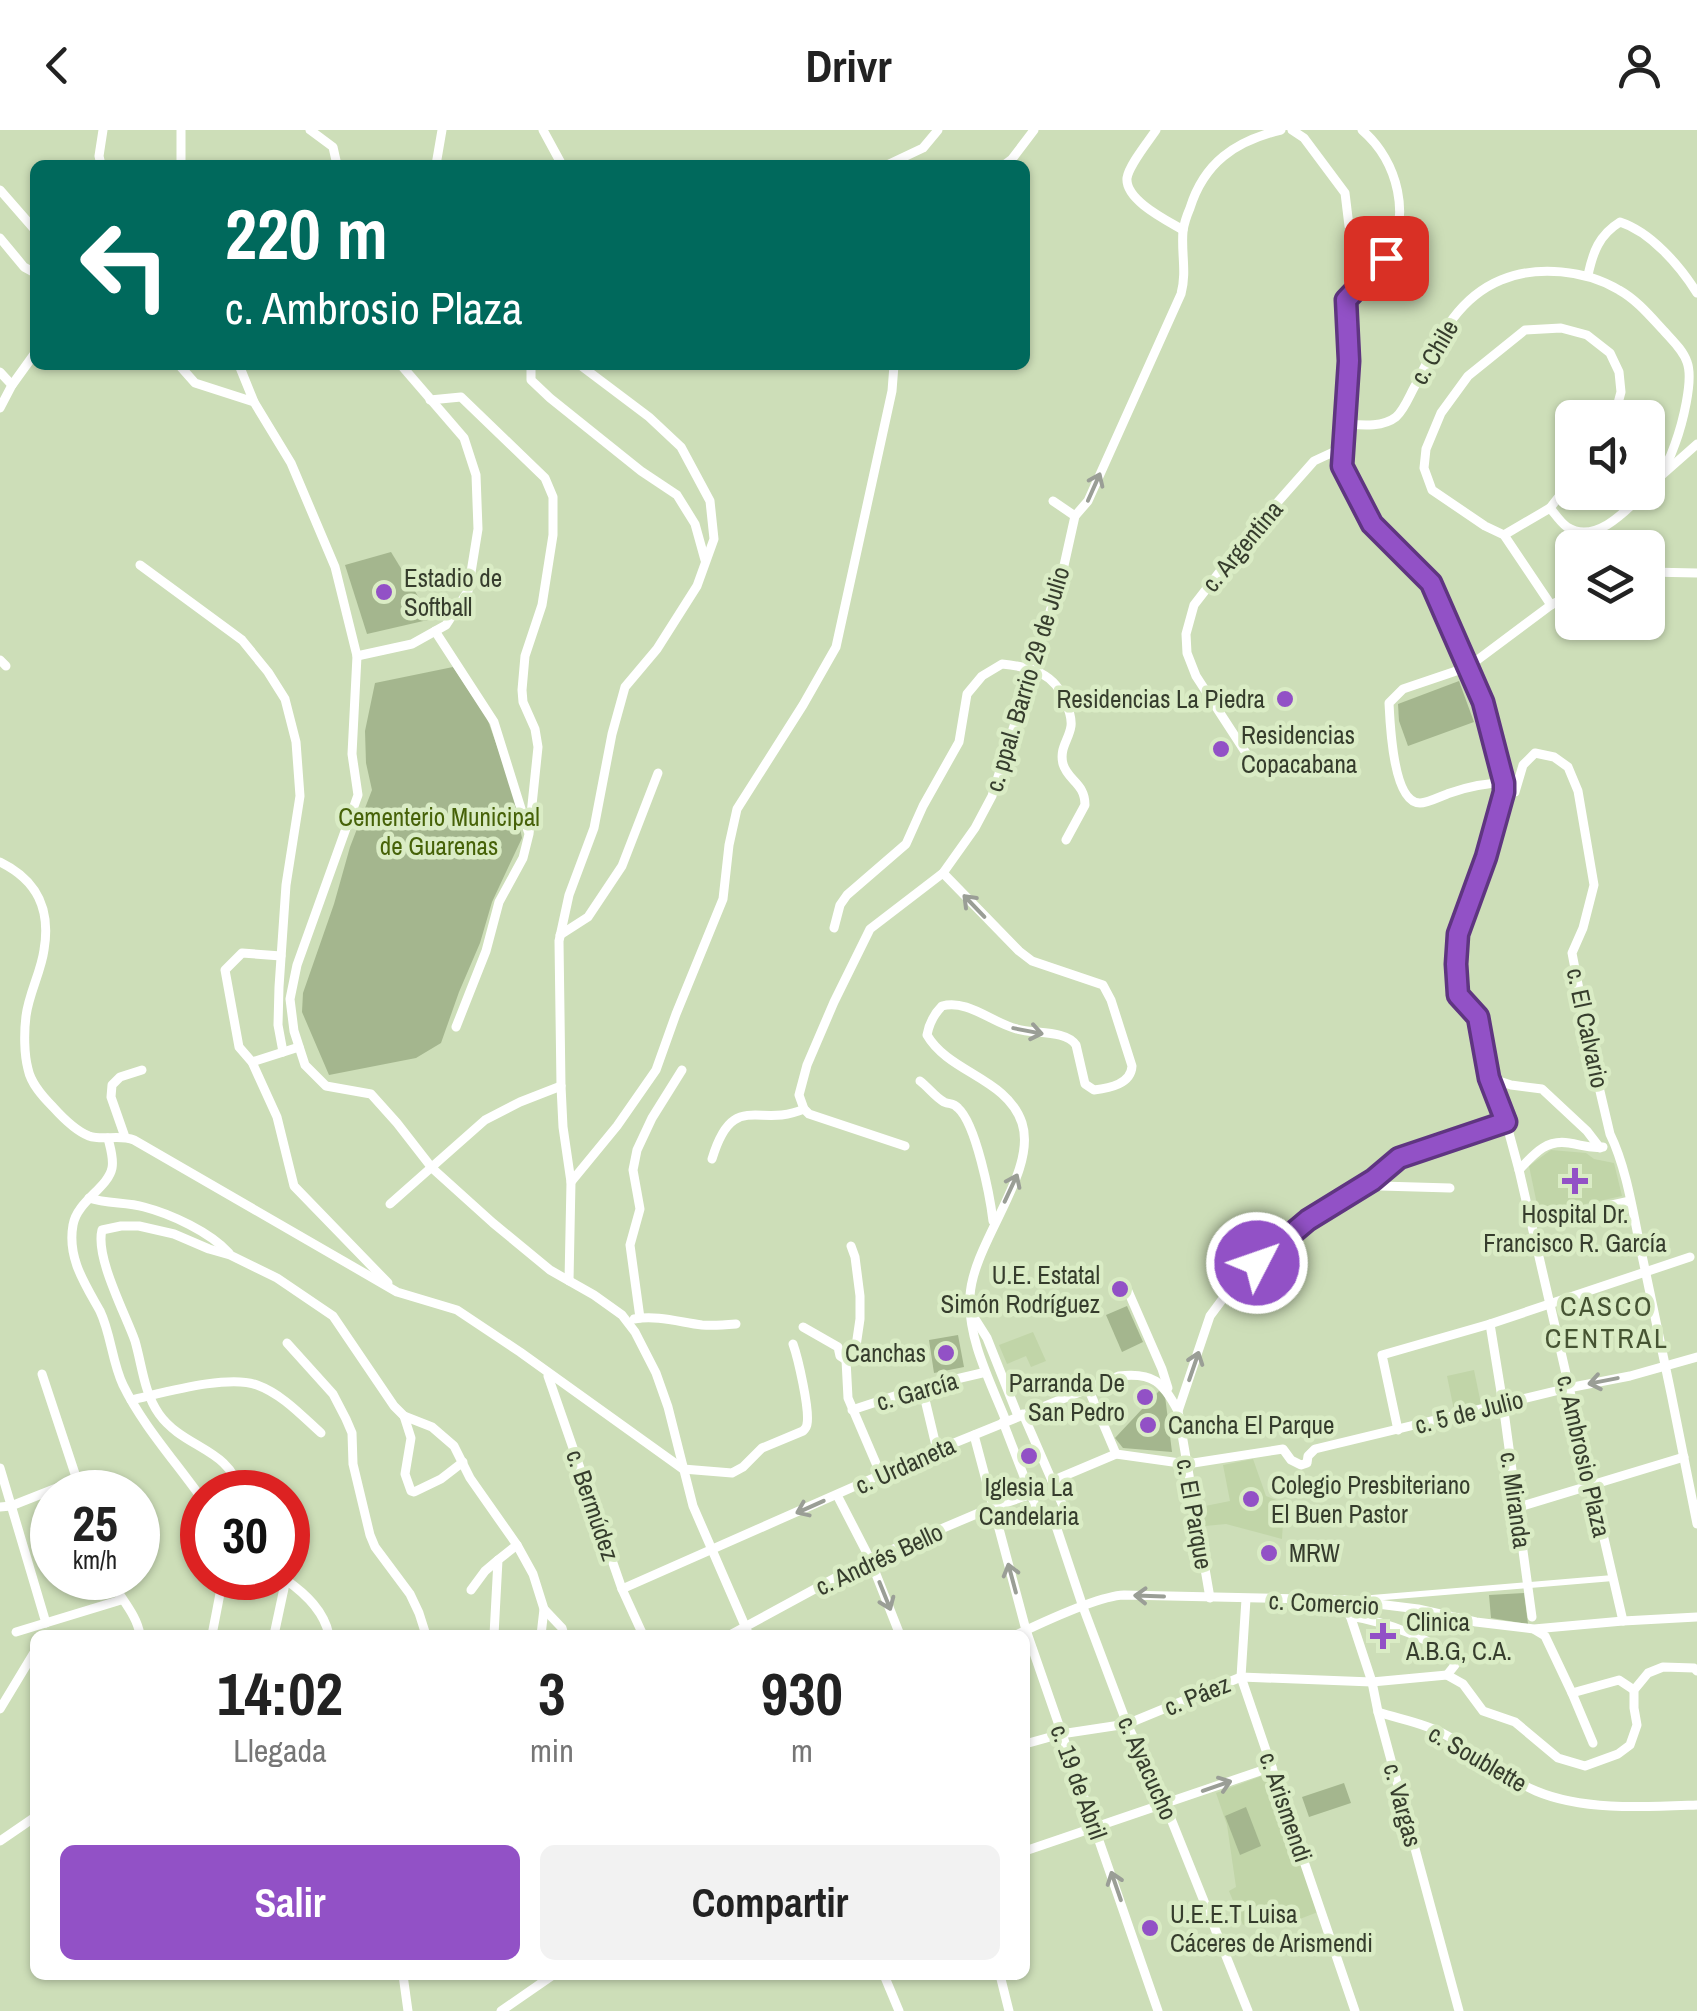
<!DOCTYPE html>
<html lang="es">
<meta charset="utf-8">
<style>
body{margin:0;font-family:"Archivo Narrow",sans-serif;background:#f2f2f2;color:#222;height:100vh;display:flex;flex-direction:column;font-size:38px;white-space:nowrap}
*{box-sizing:border-box;margin:0}
p{font-size:32px;color:#767676}
.icon{flex:none;width:55px;height:55px;fill:none;stroke:currentColor;stroke-width:2;stroke-linecap:round;stroke-linejoin:round}
.map{position:relative;flex:1;overflow:hidden}
.panel{position:absolute;left:30px;top:1500px;width:1000px;height:350px;display:flex;flex-direction:column;background:#fff;border-radius:15px;box-shadow:0 2px 8px #0004}
.panel>*{flex:none}
.guide{position:absolute;left:30px;top:30px;width:1000px;height:210px;border-radius:15px;box-shadow:0 2px 8px #0004;background:#00695c;color:#fff;overflow:hidden}
.fabs{position:absolute;left:1555px;top:270px;display:grid;gap:20px}
.fabs a{display:grid;place-items:center;width:110px;height:110px;border-radius:15px;background:#fff;box-shadow:0 2px 8px #0004;font-size:50px}
.speed{position:absolute;left:30px;top:1340px;display:flex;gap:20px;font-size:50px;font-weight:700;text-align:center}
.speed>*{display:grid;place-content:center;width:130px;height:130px;border-radius:50%;background:#fff;box-shadow:0 2px 8px #0004;line-height:1}
.speed small{font-size:25px;font-weight:400}
.speed .limit{border:15px solid #d22;background:#fff;color:#111}
.pin{position:absolute;display:grid;place-items:center;width:85px;height:85px;color:#fff;margin:-42px;border-radius:20px;box-shadow:0 5px 15px #0006}
.me{position:absolute;width:110px;margin:-55px;rotate:49deg;stroke-linejoin:round;filter:drop-shadow(0 0 8px #0008)}
.turn{display:flex;align-items:center;gap:35px;height:210px;padding:0 30px;font-size:45px}
.turn .icon{width:130px;height:130px;stroke-width:2.5}
.turn b{display:block;font-size:70px;line-height:85px}
.eta{display:flex;justify-content:space-evenly;align-items:center;height:170px;text-align:center}
.eta b{font-size:60px;font-weight:800;line-height:70px}
.cta{display:flex;gap:20px;margin-top:auto;padding:20px 30px}
.cta a{flex:1;height:115px;border-radius:15px;background:#9251c6;color:#fff;font-size:40px;font-weight:800;line-height:115px;text-align:center}
.cta a+a{background:#f2f2f2;color:#222}
header{display:flex;justify-content:space-between;align-items:center;height:130px;padding:0 30px;background:#fff;font-size:45px;font-weight:800}
.map>svg:first-child{display:block}
</style>
<header><svg class="icon" aria-label="back" viewBox="0 0 24 24"><path d="M15 5l-7 7 7 7"/></svg>Drivr<svg class="icon" aria-label="person" viewBox="0 0 24 24"><circle cx="12" cy="8" r="4"/><path d="M4 21q1-7 8-7t8 7"/></svg></header>
<div class="map">
<svg width="1697" height="1881" viewBox="0 0 1697 1881">
<rect width="100%" height="100%" fill="#cddeb8"/>
<g fill="#c1d5a8">
<polygon points="1551,1020 1586,1023 1594,1029 1614,1033 1622,1066 1545,1083 1538,1079 1529,1036"/>
<polygon points="1033,1202 1046,1231 1031,1237 1026,1226 1007,1234 999,1215"/>
<polygon points="1474,1240 1481,1274 1454,1280 1447,1246"/>
<polygon points="1253,1329 1266,1366 1284,1373 1282,1409 1226,1394 1205,1396 1200,1377 1230,1371 1223,1335"/>
<polygon points="1267,1644 1272,1646 1318,1782 1279,1797 1250,1792 1243,1795 1229,1761 1236,1757 1227,1695 1216,1663"/>
</g>
<g fill="#a4b68e">
<polygon points="391,422 432,489 367,504 345,435"/>
<polygon points="453,537 487,588 512,658 522,708 492,772 480,813 459,862 441,913 416,928 329,945 302,882 303,863 334,774 350,717 372,660 366,633 365,601 375,553"/>
<polygon points="1459,551 1474,592 1408,616 1399,591 1398,574"/>
<polygon points="1127,1176 1143,1212 1122,1222 1106,1185"/>
<polygon points="958,1205 964,1237 934,1243 929,1210"/>
<polygon points="1159,1261 1165,1266 1172,1322 1123,1318 1115,1308"/>
<polygon points="1524,1463 1528,1494 1491,1488 1489,1465"/>
<polygon points="1344,1653 1351,1673 1309,1687 1302,1667"/>
<polygon points="1246,1677 1261,1716 1240,1725 1225,1686"/>
</g>
<g fill="none" stroke-linecap="round" stroke-linejoin="round">
<polyline stroke="#fff" stroke-width="6" points="1360,1469 1613,1448"/>
<g stroke="#fff" stroke-width="9">
<polyline points="310,0 333,17 337,35"/>
<polyline points="543,0 562,35"/>
<path d="M1156,0c-8,12 -27,35 -29,48 -2,22 39,42 56,52"/>
<polyline points="1292,0 1304,8 1345,63 1349,96 1359,117 1358,127 1347,168"/>
<path d="M1362,0c36,31 51,88 23,130 -10,14 -26,27 -39,40l3,61 -7,105 30,58 59,59 52,118 21,82 1,9 -19,65 -27,77 -3,30 2,31 20,22 11,60 17,45 13,48 104,451"/>
<polyline points="101,35 99,26 103,0"/>
<polyline points="181,35 181,0"/>
<polyline points="436,35 442,0"/>
<polyline points="887,35 923,18 938,0"/>
<polyline points="1004,35 1012,29 1034,0"/>
<polyline points="0,60 35,100"/>
<polyline points="0,108 24,137 35,143"/>
<path d="M1588,145c5,-23 11,-40 32,-53 31,10 60,44 77,71"/>
<polyline points="179,235 195,253 254,272"/>
<polyline points="239,235 254,272 291,333 335,437 357,526 352,624 358,665 297,835 290,869 294,901 305,935 326,956 371,964 397,993 432,1038 493,1093 550,1140 594,1165 622,1185 635,1202 656,1243 668,1277 693,1376 749,1505"/>
<polyline points="531,235 531,250 550,268 641,341 677,365 695,394 705,430"/>
<polyline points="0,242 12,255"/>
<polyline points="430,270 461,267 545,348 553,367 553,405 542,475 525,526 522,560 523,572 535,599 538,617 529,704 523,728 499,772 486,821 456,897"/>
<polyline points="0,278 12,255 35,223"/>
<path d="M1344,294c16,1 38,4 52,-7 9,-8 14,-23 20,-33 21,-41 39,-85 85,-104 36,-15 85,-10 118,10 18,10 31,26 45,41 8,9 19,19 23,31 7,18 -5,63 -12,82 -5,16 -16,33 -27,46"/>
<polyline points="1662,345 1697,314"/>
<polyline points="1053,371 1075,386"/>
<path d="M1550,378c5,6 11,15 17,19 28,18 59,-16 78,-35"/>
<polyline points="1504,405 1550,378 1572,350"/>
<polyline points="140,435 242,510 268,542 285,569 296,612 300,666 286,755 279,857 278,895 283,922"/>
<polyline points="1648,442 1697,443"/>
<polyline points="1551,475 1504,405 1485,396 1432,360 1424,338 1426,319 1441,283 1468,246 1525,200 1561,198 1587,205 1610,223 1619,242 1621,262 1614,288"/>
<polyline points="435,501 494,592 528,701"/>
<polyline points="357,526 412,514 446,495 468,461 478,399 476,345 464,308 401,235"/>
<polyline points="0,530 6,536"/>
<polyline points="1257,640 1196,546 1187,523 1186,504 1194,475 1245,409 1314,331 1342,318"/>
<path d="M1504,653c-18,0 -37,4 -54,10 -9,3 -22,10 -30,10 -27,0 -30,-80 -31,-100l14,-14 65,-22 83,-62 21,-11"/>
<path d="M1505,662h10l8,-27 12,-12 19,4 14,10 10,24 16,94 -11,43 -11,25 20,104 18,77c18,37 24,86 33,126 19,88 37,176 54,264"/>
<path d="M0,732c37,18 51,47 44,88 -3,22 -15,43 -18,66 -2,16 -2,38 2,53 3,15 15,28 25,38 9,10 23,24 36,29 14,5 30,-2 45,4l263,152 60,18 63,42 163,117 49,4 11,-6 19,-19 41,-17c2,-2 4,-4 4,-7 3,-14 -9,-66 -14,-80"/>
<path d="M834,798l6,-23 7,-10 59,-51 17,-38 36,-64 8,-48 15,-18 20,-12c30,3 53,9 64,39 3,7 6,15 5,23 -2,14 -12,22 -8,38 5,17 22,19 22,41l-19,35"/>
<polyline points="560,805 588,787 622,736 658,643"/>
<polyline points="281,826 242,823 225,840 239,917 252,932 277,987 294,1056 388,1153"/>
<polyline points="252,932 299,917"/>
<polyline points="1490,948 1511,955 1542,959 1587,1001 1600,1018"/>
<path d="M920,951c8,6 15,16 24,21 6,3 9,0 14,6 18,16 32,88 35,113"/>
<polyline points="125,1007 111,967 112,955 120,947 142,940"/>
<path d="M108,1008c2,9 6,20 4,30 -4,20 -35,33 -39,57 -6,33 12,59 27,86 11,23 12,51 23,74 20,41 53,77 79,114"/>
<polyline points="905,1016 809,984 804,979 799,965 807,935 834,872 870,799 943,743"/>
<path d="M712,1029c21,-70 47,-30 92,-50"/>
<path d="M1519,1040c15,-16 27,-31 50,-27 13,2 21,6 34,4"/>
<polyline points="1373,1050 1381,1056 1450,1058"/>
<polyline points="571,1052 617,996 656,940 676,884 723,769 729,715 737,679 803,575 836,517 892,261 894,235"/>
<path d="M89,1068c18,6 37,4 55,9 27,7 66,25 85,46"/>
<polyline points="390,1074 485,990 520,972 561,956"/>
<polyline points="1531,1093 1630,1071"/>
<polyline points="569,1151 571,1052 563,997 561,956 559,811 569,765 594,698 612,604 625,557 657,519 697,456 714,409 710,371 681,317 649,287 580,235"/>
<polyline points="1128,1161 1162,1239 1168,1258"/>
<polyline points="640,1188 630,1115 640,1079 633,1040 637,1020 652,988 682,940"/>
<path d="M634,1189c23,-4 45,3 68,6 11,1 23,0 34,-1"/>
<polyline points="975,1189 987,1208 1018,1286"/>
<polyline points="1490,1194 1503,1274 1532,1487"/>
<polyline points="803,1197 838,1217 840,1226 846,1230"/>
<polyline points="287,1213 333,1264 346,1289 352,1303 353,1334 370,1405 375,1417 410,1464 419,1483 426,1505"/>
<polyline points="846,1230 848,1268 881,1345"/>
<polyline points="846,1230 855,1223 860,1189 860,1166 855,1127 851,1116"/>
<polyline points="42,1244 81,1362"/>
<polyline points="548,1246 622,1459 643,1505"/>
<polyline points="922,1257 937,1320"/>
<polyline points="1088,1258 1116,1324"/>
<path d="M131,1270c32,-7 97,-26 126,-15 25,9 45,31 64,48"/>
<polyline points="852,1280 922,1257 982,1243"/>
<polyline points="404,1286 411,1308 405,1344 411,1361 414,1362 441,1349 463,1332"/>
<path d="M1006,1291c-15,-38 -39,-83 -36,-125 3,-54 68,-124 52,-173 -15,-45 -73,-50 -95,-88 2,-11 7,-21 15,-29 26,-7 50,17 75,23 18,5 49,1 59,16l9,39 9,6c16,-2 37,-6 38,-24l-21,-66 -8,-15 -71,-24 -13,-10 -76,-78 32,-45 17,-32 71,-226 12,-54 13,-15 93,-207c6,-22 0,-41 2,-63 1,-7 4,-16 7,-23 14,-45 45,-67 91,-78"/>
<polyline points="1003,1292 1040,1388 1046,1394 1055,1393 1063,1385 1063,1376 1023,1284"/>
<polyline points="1398,1300 1382,1225 1490,1194 1690,1127"/>
<polyline points="974,1305 1026,1500 1158,1881"/>
<polyline points="0,1338 46,1493"/>
<polyline points="1052,1351 1116,1324 1187,1334 1283,1319 1291,1330 1301,1335 1307,1333 1308,1326 1315,1319 1568,1258 1630,1246 1697,1227"/>
<path d="M240,1362c-10,-44 -56,-43 -81,-78 -15,-21 -17,-49 -24,-73 -10,-28 -40,-84 -33,-111l19,-4h18l35,8 35,15 21,6 47,23 56,38 61,90 10,10 28,11 22,19 16,32 47,67 16,29 11,35 -3,26"/>
<polyline points="837,1365 870,1429 900,1505"/>
<polyline points="0,1377 11,1376 77,1350"/>
<polyline points="1516,1378 1684,1327"/>
<polyline points="288,1383 296,1386 288,1442"/>
<polyline points="1055,1393 1083,1477 1127,1594 1165,1674 1248,1881"/>
<path d="M110,1448c9,19 27,36 30,57"/>
<path d="M286,1450c20,14 38,31 43,55"/>
<path d="M622,1459l315,-139 182,-74c34,-4 44,6 59,35"/>
<polyline points="471,1460 485,1441 498,1430"/>
<polyline points="1210,1468 1178,1281 1210,1186 1233,1155 1281,1111 1308,1090 1373,1050 1399,1029 1506,992"/>
<polyline points="1246,1469 1241,1547 1355,1881"/>
<polyline points="1345,1470 1372,1552 1378,1582 1459,1881"/>
<polyline points="544,1479 562,1498 564,1505"/>
<path d="M1350,1486c26,4 94,24 105,49l-8,10"/>
<polyline points="1535,1500 1545,1506 1572,1563 1619,1550 1634,1560"/>
<polyline points="16,1502 121,1470"/>
<polyline points="212,1505 223,1448"/>
<polyline points="274,1505 286,1449"/>
<polyline points="494,1505 498,1430 517,1415"/>
<polyline points="730,1505 870,1429 993,1377 1032,1364"/>
<path d="M1016,1505c25,-12 83,-39 108,-40l221,5 73,9 58,13 58,7 89,-8 74,-4"/>
<polyline points="1572,1563 1593,1613"/>
<polyline points="0,1579 35,1521"/>
<path d="M1378,1582c21,7 47,11 66,22 32,17 59,43 92,57 47,20 111,16 161,14"/>
<polyline points="1025,1614 1061,1604 1127,1594 1241,1547 1372,1552 1447,1545 1463,1554 1483,1581 1515,1592 1558,1628 1585,1636 1618,1624 1630,1615 1637,1595 1634,1578 1634,1560 1648,1543 1663,1537 1694,1538 1697,1541"/>
<polyline points="0,1711 35,1687"/>
<polyline points="1025,1721 1272,1637"/>
<polyline points="403,1845 408,1881"/>
<polyline points="884,1845 899,1881"/>
<polyline points="1000,1845 1009,1881"/>
<polyline points="501,1881 553,1845"/>
</g>
</g>
<defs><path id="oneway-shaft" d="M-6 0H5M1.5-3L5.5 0L1.5 3" fill="none" stroke-width="1.6" stroke-linecap="round" stroke-linejoin="round" transform="scale(2.5)"/></defs>
<g stroke="#9a9e96">
<use href="#oneway-shaft" transform="translate(1094 357) rotate(-66)"/>
<use href="#oneway-shaft" transform="translate(974 776) rotate(-134)"/>
<use href="#oneway-shaft" transform="translate(1028 901) rotate(11)"/>
<use href="#oneway-shaft" transform="translate(1011 1058) rotate(-65)"/>
<use href="#oneway-shaft" transform="translate(1194 1236) rotate(-71)"/>
<use href="#oneway-shaft" transform="translate(1603 1251) rotate(169)"/>
<use href="#oneway-shaft" transform="translate(810 1377) rotate(156)"/>
<use href="#oneway-shaft" transform="translate(1012 1448) rotate(-105)"/>
<use href="#oneway-shaft" transform="translate(885 1466) rotate(68)"/>
<use href="#oneway-shaft" transform="translate(1149 1466) rotate(-178)"/>
<use href="#oneway-shaft" transform="translate(1217 1656) rotate(-19)"/>
<use href="#oneway-shaft" transform="translate(1116 1756) rotate(-109)"/>
</g>
<g fill="none" stroke-linecap="round" stroke-linejoin="round">
<g stroke="#5f3581" stroke-width="25">
<polyline id="route" points="1257,1133 1308,1090 1373,1050 1399,1028 1506,992 1489,948 1478,887 1458,865 1456,834 1458,804 1486,727 1504,662 1504,653 1483,572 1431,453 1372,394 1342,336 1349,231 1346,170 1386,128"/>
</g>
<use href="#route" stroke="#9251c6" stroke-width="18"/>
</g>
<g fill="#9251c6" stroke="#daecc5" stroke-width="4">
<circle cx="384" cy="462" r="10"/>
<circle cx="1285" cy="569" r="10"/>
<circle cx="1221" cy="619" r="10"/>
<path d="M1570 1036h10v10h10v10h-10v10h-10v-10h-10v-10h10z"/>
<circle cx="1120" cy="1159" r="10"/>
<circle cx="946" cy="1223" r="10"/>
<circle cx="1145" cy="1267" r="10"/>
<circle cx="1148" cy="1295" r="10"/>
<circle cx="1029" cy="1326" r="10"/>
<circle cx="1251" cy="1369" r="10"/>
<circle cx="1269" cy="1423" r="10"/>
<path d="M1378 1491h10v10h10v10h-10v10h-10v-10h-10v-10h10z"/>
<circle cx="1150" cy="1798" r="10"/>
</g>
<g text-anchor="middle" stroke-width="9" stroke-linejoin="round" paint-order="stroke">
<g font-size="25" fill="#363d2d" stroke="#daecc5">
<text transform="translate(1434 222) rotate(-60)" y="9">c. Chile</text>
<text transform="translate(1242 416) rotate(-50)" y="9">c. Argentina</text>
<text transform="translate(1027 549) rotate(-73)" y="9">c. ppal. Barrio 29 de Julio</text>
<text transform="translate(1588 898) rotate(78)" y="9">c. El Calvario</text>
<text transform="translate(917 1261) rotate(-16)" y="9">c. García</text>
<text transform="translate(1469 1282) rotate(-14)" y="9">c. 5 de Julio</text>
<text transform="translate(1584 1326) rotate(77)" y="9">c. Ambrosio Plaza</text>
<text transform="translate(905 1335) rotate(-24)" y="9">c. Urdaneta</text>
<text transform="translate(1516 1370) rotate(82)" y="9">c. Miranda</text>
<text transform="translate(593 1375) rotate(71)" y="9">c. Bermúdez</text>
<text transform="translate(1195 1384) rotate(80)" y="9">c. El Parque</text>
<text transform="translate(879 1429) rotate(-25)" y="9">c. Andrés Bello</text>
<text transform="translate(1324 1473) rotate(3)" y="9">c. Comercio</text>
<text transform="translate(1197 1565) rotate(-22)" y="9">c. Páez</text>
<text transform="translate(1478 1628) rotate(30)" y="9">c. Soublette</text>
<text transform="translate(1148 1638) rotate(66)" y="9">c. Ayacucho</text>
<text transform="translate(1079 1652) rotate(70)" y="9">c. 19 de Abril</text>
<text transform="translate(1403 1675) rotate(75)" y="9">c. Vargas</text>
<text transform="translate(1286 1677) rotate(71)" y="9">c. Arismendi</text>
</g>
<g font-size="25" fill="#363d2d" stroke="#daecc5" text-anchor="start">
<text x="404" y="457">Estadio de<tspan x="404" dy="29">Softball</tspan></text>
<text x="1265" y="578" text-anchor="end">Residencias La Piedra</text>
<text x="1241" y="614">Residencias<tspan x="1241" dy="29">Copacabana</tspan></text>
<text x="1575" y="1093" text-anchor="middle">Hospital Dr.<tspan x="1575" dy="29">Francisco R. García</tspan></text>
<text x="1100" y="1154" text-anchor="end">U.E. Estatal<tspan x="1100" dy="29">Simón Rodríguez</tspan></text>
<text x="926" y="1232" text-anchor="end">Canchas</text>
<text x="1125" y="1262" text-anchor="end">Parranda De<tspan x="1125" dy="29">San Pedro</tspan></text>
<text x="1168" y="1304">Cancha El Parque</text>
<text x="1271" y="1364">Colegio Presbiteriano<tspan x="1271" dy="29">El Buen Pastor</tspan></text>
<text x="1029" y="1366" text-anchor="middle">Iglesia La<tspan x="1029" dy="29">Candelaria</tspan></text>
<text x="1289" y="1432">MRW</text>
<text x="1406" y="1501">Clinica<tspan x="1406" dy="29">A.B.G, C.A.</tspan></text>
<text x="1170" y="1793">U.E.E.T Luisa<tspan x="1170" dy="29">Cáceres de Arismendi</tspan></text>
</g>
<g font-size="25" fill="#466208" stroke="#daecc5">
<text x="439" y="696">Cementerio Municipal<tspan x="439" dy="29">de Guarenas</tspan></text>
</g>
<g font-size="28" letter-spacing="2.5" fill="#465433" stroke="#daecc5">
<text x="1607" y="1186">CASCO<tspan x="1607" dy="32">CENTRAL</tspan></text>
</g>
</g>
</svg>
<div class="fabs">
<a><svg class="icon" aria-label="sound" viewBox="0 0 24 24"><path d="M4 9h4l5-4v14l-5-4H4zM17 9q2 3 0 6"/></svg></a>
<a><svg class="icon" aria-label="layers" viewBox="0 0 24 24"><path d="M12 4l9 5-9 5-9-5zM3 14l9 5 9-5"/></svg></a>
</div>
<div class="speed"><div>25<small>km/h</small></div><div class="limit">30</div></div>
<div class="pin" style="left:1386px;top:128px;background:#d93025"><svg class="icon" aria-label="arrive" viewBox="0 0 24 24"><path d="M6 21V4h12l-3 4 3 4H6"/></svg></div>
<svg class="me" style="left:1257px;top:1133px" viewBox="-20 -20 40 40"><circle r="17" fill="#9251c6" stroke="#fff" stroke-width="3"/><path d="M0-11L8 9 0 5-8 9z" fill="#fff"/></svg>
<div class="guide">
<div class="turn"><svg class="icon" aria-label="left" viewBox="0 0 24 24"><path d="M17 20v-9H6M10 6l-5 5 5 5"/></svg><div><b>220 m</b>c. Ambrosio Plaza</div></div>
</div>
<section class="panel">
<div class="eta">
<div><b>14:02</b><p>Llegada</p></div>
<div><b>3</b><p>min</p></div>
<div><b>930</b><p>m</p></div>
</div>
<div class="cta"><a>Salir</a><a>Compartir</a></div>
</section>
</div>
